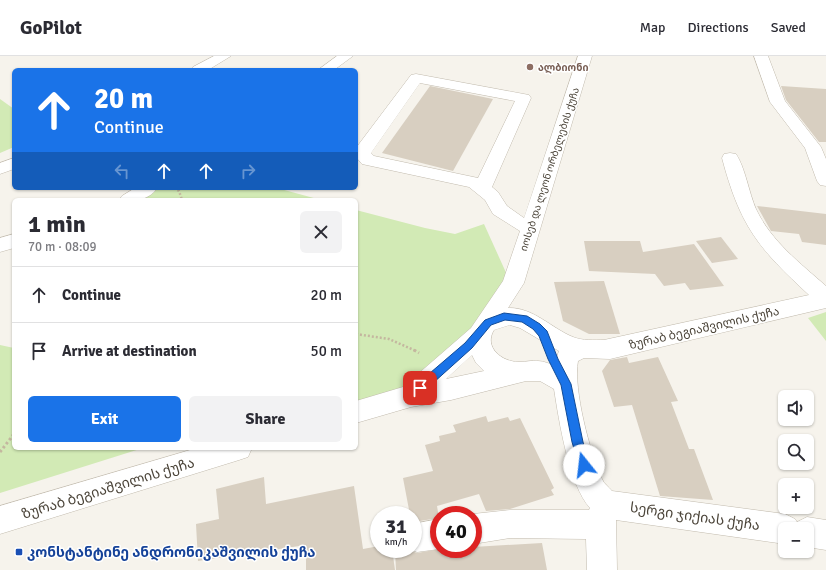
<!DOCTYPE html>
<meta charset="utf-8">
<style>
body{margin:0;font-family:Signika,"Noto Sans Georgian",sans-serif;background:#f2f2f3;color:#2b2b33;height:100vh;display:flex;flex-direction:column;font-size:15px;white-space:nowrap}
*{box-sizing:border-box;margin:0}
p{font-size:13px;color:#7c7c81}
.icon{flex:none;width:22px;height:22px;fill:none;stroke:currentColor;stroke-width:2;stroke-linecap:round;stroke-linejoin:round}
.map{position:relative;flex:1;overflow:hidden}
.side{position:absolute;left:12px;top:142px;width:346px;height:252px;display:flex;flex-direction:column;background:#fff;border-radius:6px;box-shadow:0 1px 3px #0004}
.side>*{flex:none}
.banner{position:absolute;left:12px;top:12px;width:346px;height:122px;border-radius:6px;box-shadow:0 1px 3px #0004;background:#1a73e8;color:#fff;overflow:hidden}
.buttons{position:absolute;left:778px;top:334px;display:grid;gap:8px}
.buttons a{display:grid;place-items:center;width:36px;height:36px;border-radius:6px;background:#fff;box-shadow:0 1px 3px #0004;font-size:20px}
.speed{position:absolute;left:370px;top:450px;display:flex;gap:8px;font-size:20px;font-weight:700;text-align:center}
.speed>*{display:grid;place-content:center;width:52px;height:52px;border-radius:50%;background:#fff;box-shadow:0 1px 3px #0004;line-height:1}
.speed small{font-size:10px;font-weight:400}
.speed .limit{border:6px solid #d22;background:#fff;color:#111}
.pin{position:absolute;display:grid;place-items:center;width:34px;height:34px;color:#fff;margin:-17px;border-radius:8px;box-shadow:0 2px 6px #0006}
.me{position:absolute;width:44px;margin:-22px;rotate:344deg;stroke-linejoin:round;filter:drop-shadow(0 0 3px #0008)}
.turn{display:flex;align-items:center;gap:14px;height:84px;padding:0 16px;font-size:18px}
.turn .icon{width:52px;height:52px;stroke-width:2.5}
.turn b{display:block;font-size:28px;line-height:34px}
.lanes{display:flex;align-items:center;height:38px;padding:0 16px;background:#0003;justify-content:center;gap:20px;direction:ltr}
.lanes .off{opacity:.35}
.round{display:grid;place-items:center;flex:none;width:42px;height:42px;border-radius:6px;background:#f2f2f3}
.overview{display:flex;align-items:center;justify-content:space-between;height:68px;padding:0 16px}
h1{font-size:24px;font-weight:800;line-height:30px}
.action{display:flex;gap:8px;margin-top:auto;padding:8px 16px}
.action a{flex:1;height:46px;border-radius:6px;background:#1a73e8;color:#fff;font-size:16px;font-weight:800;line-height:46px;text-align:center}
.action a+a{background:#f2f2f3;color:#2b2b33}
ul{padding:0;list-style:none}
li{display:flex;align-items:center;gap:12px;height:56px;padding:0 16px;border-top:1px solid #e1e1e2}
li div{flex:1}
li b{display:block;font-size:15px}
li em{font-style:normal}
header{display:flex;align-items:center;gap:24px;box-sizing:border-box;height:56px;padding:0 20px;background:#fff;border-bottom:1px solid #e1e1e2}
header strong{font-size:19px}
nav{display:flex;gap:22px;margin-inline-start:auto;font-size:14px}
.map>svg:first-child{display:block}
</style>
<header>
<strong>GoPilot</strong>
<nav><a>Map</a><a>Directions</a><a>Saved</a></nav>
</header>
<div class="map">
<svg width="826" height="514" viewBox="0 0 826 514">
<rect width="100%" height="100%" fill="#f6f3ec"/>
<g fill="#d2eab5">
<polygon points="0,43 14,53 14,91 0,97"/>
<polygon points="151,132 277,132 321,144 133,144"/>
<polygon points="356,154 425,172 455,178 484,168 508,221 473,277 406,334 356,345"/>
<polygon points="826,256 826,285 808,262"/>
<polygon points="0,289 14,292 14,392 143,392 0,437"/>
</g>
<g fill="#d8cfc1">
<polygon points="430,30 493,43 453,115 382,97"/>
<polygon points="781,30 826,33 826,86 819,86 786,44"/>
<polygon points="757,150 826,158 826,189 802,186 799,178 771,175"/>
<polygon points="721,181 738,203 712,207 696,185"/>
<polygon points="584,185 640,185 643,196 694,188 724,230 690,234 685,227 664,230 655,218 589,215"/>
<polygon points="604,225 620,278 589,278 563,265 554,226"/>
<polygon points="627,301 629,307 658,301 678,345 671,346 689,393 694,393 713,444 660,440 632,349 614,351 602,315 610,304"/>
<polygon points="486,360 488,366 508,361 510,365 520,362 554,432 551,434 554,439 510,453 486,455 479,438 437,450 439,462 413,466 413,459 410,459 403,422 433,415 425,389 440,385 439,380 456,376 453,369"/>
<polygon points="264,421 266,448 354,430 363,493 379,490 379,493 392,493 395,514 306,514 306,489 198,505 196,468 219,463 216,433"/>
<polygon points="542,487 547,514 396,514 395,494 409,494 417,497 440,493 473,493 473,491"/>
</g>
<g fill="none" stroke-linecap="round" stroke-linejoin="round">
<g stroke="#c2bbae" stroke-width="1">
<g id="minor">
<polygon points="214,0 231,0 208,14 191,14 193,11"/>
<polygon points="337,0 353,0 334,14 318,14"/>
<path d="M578,0h14l-68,227 -16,25c25,-1 43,20 65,29 10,4 21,3 31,3l205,-45c-51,-47 -69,-69 -87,-137l2,-4 6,-1 6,1c9,13 13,39 20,55 15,32 44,54 70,77v22l-216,51 -26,-1 -6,3c-5,28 12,92 24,118 2,5 7,8 10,12l173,23 10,5 2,3 10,-5 19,3v30l-19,-3v-18h-22v15l-169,-24 1,50h-30l-1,-31 -76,-1 -37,6v-30l37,-4h79l1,-2c-21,-23 -31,-87 -36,-119l-14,-8h-14l-75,19 -40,7 -55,16v-22l47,-14 68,-59 32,-47 17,-50 -27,-17 -8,-14 -16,-13 -107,-23 -6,-7v-9l55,-73 5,-1 113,21 2,3 -39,89 6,5 9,14 17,12zM420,27l95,18 -37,77 -104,-22 -3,-3zM510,269l10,3 39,23 -5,14c-5,-1 -10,-4 -16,-4 -6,-1 -12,1 -19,1 -17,0 -36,-15 -25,-32zM472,299l4,8 8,8 -38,8z"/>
<polygon points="754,0 768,0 785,45 821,91 826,103 826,130 820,129 817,125 805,92 770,46"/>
<polygon points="14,102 14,113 0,118 0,107"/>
<path d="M135,132h22c-9,14 -24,12 -38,12l3,-4z"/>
<polygon points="14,178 14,192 0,196 0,182"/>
<polygon points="197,392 252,392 248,401 239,404 0,478 0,450"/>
<polygon points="439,463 439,493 417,496 410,493 413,493 413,468"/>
</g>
</g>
<g stroke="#c4b79f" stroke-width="2.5" stroke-dasharray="2 2" stroke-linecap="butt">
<polyline points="174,132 179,135 182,144"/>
<polyline points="356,278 389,283 416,295"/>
</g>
<g stroke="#c4b79f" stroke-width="3" stroke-dasharray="2.5 2.5" stroke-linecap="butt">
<polyline points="414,294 419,297"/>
<polyline points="0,396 14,378"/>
</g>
<use href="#minor" fill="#fff" fill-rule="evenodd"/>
</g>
<polygon fill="#1a73e8" stroke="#114b97" points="504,257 527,260 540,268 547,275 558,303 571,328 583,386 589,409 588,413 584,414 580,413 572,386 561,329 548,303 539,280 533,273 522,266 505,264 491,269 472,292 423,336 416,336 415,332 416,329 465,287 485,264"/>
<circle fill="#8d6e63" stroke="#fff" stroke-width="1.5" cx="530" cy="11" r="4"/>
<rect fill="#1a4fb4" stroke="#fff" stroke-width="1.5" x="15" y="492" width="8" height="8" rx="2"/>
<g text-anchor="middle" stroke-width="3" stroke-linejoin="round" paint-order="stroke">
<g font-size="10" font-weight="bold" fill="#785e54" stroke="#fff" text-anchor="start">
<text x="538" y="15">ალბიონი</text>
</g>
<g font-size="10" fill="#4b4439" stroke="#fff">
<text transform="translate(549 113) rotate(-72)" y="4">იოსებ და ლეონ ორბელების ქუჩა</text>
</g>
<g font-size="12" fill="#4b4439" stroke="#fff">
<text transform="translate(704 272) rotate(-13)" y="4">ზურაბ ბეგიაშვილის ქუჩა</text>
</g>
<g font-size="14" fill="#4b4439" stroke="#fff">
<text transform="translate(108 432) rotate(-17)" y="5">ზურაბ ბეგიაშვილის ქუჩა</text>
<text transform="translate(695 460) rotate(8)" y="5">სერგი ჯიქიას ქუჩა</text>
</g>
<g font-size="14" font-weight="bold" fill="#164399" stroke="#fff" text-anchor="start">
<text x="27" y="501">კონსტანტინე ანდრონიკაშვილის ქუჩა</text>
</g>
</g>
</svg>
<div class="buttons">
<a><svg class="icon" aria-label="sound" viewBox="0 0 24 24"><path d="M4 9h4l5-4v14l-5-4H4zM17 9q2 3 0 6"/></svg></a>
<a><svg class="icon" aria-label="search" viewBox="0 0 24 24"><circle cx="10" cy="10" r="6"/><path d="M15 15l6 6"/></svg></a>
<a>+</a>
<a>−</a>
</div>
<div class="speed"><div>31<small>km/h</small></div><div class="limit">40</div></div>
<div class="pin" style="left:420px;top:332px;background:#d93025"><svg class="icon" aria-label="arrive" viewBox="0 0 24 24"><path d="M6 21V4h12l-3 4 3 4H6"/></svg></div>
<svg class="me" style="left:584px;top:409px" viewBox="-20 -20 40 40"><circle r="19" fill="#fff"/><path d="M0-13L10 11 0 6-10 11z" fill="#1a73e8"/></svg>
<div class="banner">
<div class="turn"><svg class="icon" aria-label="ahead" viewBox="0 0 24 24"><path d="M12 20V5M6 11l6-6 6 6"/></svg><div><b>20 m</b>Continue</div></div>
<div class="lanes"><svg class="icon off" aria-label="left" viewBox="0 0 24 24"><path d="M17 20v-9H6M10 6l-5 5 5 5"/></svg><svg class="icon" aria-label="ahead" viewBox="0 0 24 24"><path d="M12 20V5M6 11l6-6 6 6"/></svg><svg class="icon" aria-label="ahead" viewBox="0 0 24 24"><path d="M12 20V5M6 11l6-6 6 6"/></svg><svg class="icon off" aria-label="right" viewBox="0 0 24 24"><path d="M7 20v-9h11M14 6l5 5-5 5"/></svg></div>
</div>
<section class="side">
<div class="overview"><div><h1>1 min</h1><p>70 m · 08:09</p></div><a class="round"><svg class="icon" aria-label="close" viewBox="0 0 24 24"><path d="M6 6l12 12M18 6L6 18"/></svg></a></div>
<ul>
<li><svg class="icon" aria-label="ahead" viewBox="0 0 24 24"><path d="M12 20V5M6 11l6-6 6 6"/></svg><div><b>Continue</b></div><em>20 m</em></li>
<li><svg class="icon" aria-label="arrive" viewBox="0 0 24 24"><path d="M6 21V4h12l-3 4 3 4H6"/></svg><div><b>Arrive at destination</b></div><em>50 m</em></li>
</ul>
<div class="action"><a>Exit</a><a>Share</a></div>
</section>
</div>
